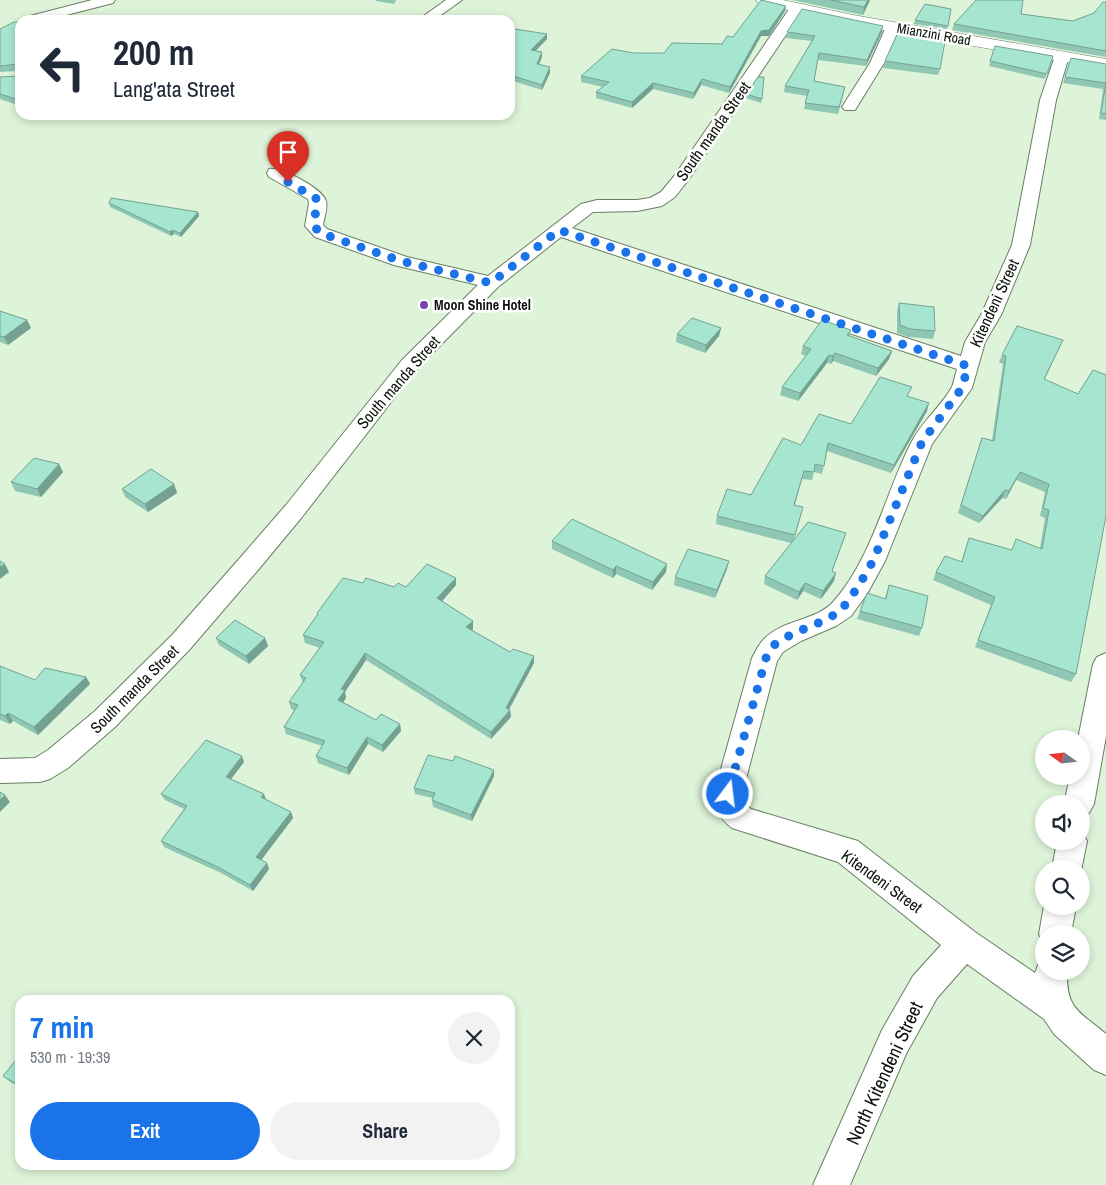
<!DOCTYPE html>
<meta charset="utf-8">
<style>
body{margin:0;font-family:"Archivo Narrow",sans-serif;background:#f2f2f3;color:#1f2937;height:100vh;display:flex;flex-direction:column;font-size:19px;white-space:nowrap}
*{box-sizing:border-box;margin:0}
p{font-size:16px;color:#747a83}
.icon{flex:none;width:28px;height:28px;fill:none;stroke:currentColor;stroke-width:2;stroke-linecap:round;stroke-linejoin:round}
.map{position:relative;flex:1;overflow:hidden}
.side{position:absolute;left:15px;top:995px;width:500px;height:175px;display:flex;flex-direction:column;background:#fff;border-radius:15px;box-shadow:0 2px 8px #0003}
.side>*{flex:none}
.hud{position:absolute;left:15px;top:15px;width:500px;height:105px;border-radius:15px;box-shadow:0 2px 8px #0003;background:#fff;color:#1f2937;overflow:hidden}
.needle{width:32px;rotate:285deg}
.tools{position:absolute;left:1035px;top:730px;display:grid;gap:10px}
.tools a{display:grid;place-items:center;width:55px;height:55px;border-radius:50%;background:#fff;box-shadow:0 2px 8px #0003;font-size:25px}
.pin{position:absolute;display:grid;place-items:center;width:42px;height:42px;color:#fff;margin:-51px -21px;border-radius:50% 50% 50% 0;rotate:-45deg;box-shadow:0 0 5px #0007}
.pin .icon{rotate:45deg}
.me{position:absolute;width:55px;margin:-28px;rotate:15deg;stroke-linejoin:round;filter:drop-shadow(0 0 4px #0008)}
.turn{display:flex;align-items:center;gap:18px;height:105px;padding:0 15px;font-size:22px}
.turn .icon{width:65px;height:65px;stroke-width:2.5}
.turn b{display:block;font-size:35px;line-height:42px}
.round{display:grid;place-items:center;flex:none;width:52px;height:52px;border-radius:26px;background:#f2f2f3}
.summary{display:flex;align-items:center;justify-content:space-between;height:85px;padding:0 15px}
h1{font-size:30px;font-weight:700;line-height:38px;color:#1a73e8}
.primary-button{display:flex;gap:10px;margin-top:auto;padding:10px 15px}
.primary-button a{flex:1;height:58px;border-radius:30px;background:#1a73e8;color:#fff;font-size:20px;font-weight:700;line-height:58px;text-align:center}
.primary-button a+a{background:#f2f2f3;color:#1f2937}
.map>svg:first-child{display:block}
</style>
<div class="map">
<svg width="1106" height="1185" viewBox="0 0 1106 1185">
<rect width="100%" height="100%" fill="#ddf4d8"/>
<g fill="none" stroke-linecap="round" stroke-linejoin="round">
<g stroke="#6a7e65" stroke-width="2">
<g id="street">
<polygon points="92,0 115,0 113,3 47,20 24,20 26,17"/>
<polygon points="446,0 462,0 434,20 418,20"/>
<path d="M797,4l7,4 -115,171 -14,18 -13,9 -25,5 -44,1 -21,16 389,128 4,-14 16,-27 31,-70 28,-145 15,-44 2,-3h10l2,3 -13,44 -26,145 -29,70 -16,27 -13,46 -40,56 -47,117 -18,33 -16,22 -15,10 -35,15 -18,11 -6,9 -35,133 2,9 7,6 107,32 117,91 60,41 5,-13 4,-2v13h23c-1,39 12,40 39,63v41l-12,-5 -40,-36 -10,-15 -77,-55 -30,34 -31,56 -56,131h-37l69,-155 31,-54 28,-31 -103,-83 -106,-34c-14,-11 -15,-17 -18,-34l38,-136c3,-6 7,-14 12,-19 19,-20 53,-18 70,-38 39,-45 51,-107 77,-158 10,-21 30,-36 41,-56 2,-5 3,-12 5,-18l-396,-132 -63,50 -82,83 -114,147 -44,53 -68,79 -75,78 -47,41 -18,11 -10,3 -40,1v-24l35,-1 13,-8 47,-39 77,-76 68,-77 46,-53 116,-145 76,-75 -84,-20 -79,-28 -10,-11 4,-23 -1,-4 -39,-22 -2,-4 2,-4c12,-3 54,20 57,32 2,7 -2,17 -3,24l4,4 80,28 81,19 93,-72 16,-4h40l13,-2 11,-6 14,-17 117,-170z"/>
<polygon points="893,23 900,27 884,63 855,110 845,110 842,107 870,63 886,27"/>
<polygon points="1106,653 1106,736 1094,804 1089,813 1081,816 1081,804 1064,804 1070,776 1081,776 1081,739 1078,739 1093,664 1097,657"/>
<polygon points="1081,831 1087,841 1081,871 1081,869 1052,869 1057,841 1081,841"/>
<polygon points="1044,906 1076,906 1071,934 1044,934 1044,945 1039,934"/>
</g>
</g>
<g stroke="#6a7e65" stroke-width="1">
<polygon id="secondary" points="756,0 783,0 853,15 1106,59 1106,69 853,25 758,3"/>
</g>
<use href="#street" fill="#fff" fill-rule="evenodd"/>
<use href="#secondary" fill="#fff" fill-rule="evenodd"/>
</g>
<g fill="#8fc6b4">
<polygon points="375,0 396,0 394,4 376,1"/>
<polygon points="792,0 870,0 863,15"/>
<polygon points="1106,2 1106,57 952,30 954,24 1021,14 1073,21 1094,13"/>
<polygon points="786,6 785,11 769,36 761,36 729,93 701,85 693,99 653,89 632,108 596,98 596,92 603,87 581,82 581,76 633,53 664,53 722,44"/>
<polygon points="951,9 947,29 914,24 915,20"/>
<polygon points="20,22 20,106 0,99 0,77 18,76 20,74 19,71 0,72 0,29"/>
<polygon points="510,32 547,34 547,39 536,51 542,52 542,57 539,64 550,67 550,73 542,90 510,80"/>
<polygon points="787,32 882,32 866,66 818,60 814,81 844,93 838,114 804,109 807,96 784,92 785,86 812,41 786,38"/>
<polygon points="995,46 1053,56 1045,79 989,66"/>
<polygon points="1071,58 1106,64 1106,120 1099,119 1103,89 1063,83"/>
<polygon points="885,61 940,69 938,75 883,68"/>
<polygon points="746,94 762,99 761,103 746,98"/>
<polygon points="109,203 198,212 199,216 181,237 174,234 171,236 110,207"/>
<polygon points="899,303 935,331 933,339 908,337 897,333 897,311"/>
<polygon points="0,311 27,320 31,328 8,345 0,342"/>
<polygon points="721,328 719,336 705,353 676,342 677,334"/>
<polygon points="851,330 850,336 892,351 889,359 876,376 833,361 831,364 827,363 798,401 780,395 782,387 806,356 801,354 803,346"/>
<polygon points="1063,340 1045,379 1076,674 1071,682 975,647 991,605 933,580 936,572 961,562 969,538 1011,550 1040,548 1045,518 1040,516 1045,492 1016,480 1006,499 1002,498 979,523 958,513 982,438 992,440 1003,364 999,362 1002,355"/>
<polygon points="910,396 909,397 927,411 891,473 827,451 822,474 814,472 812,480 802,479 795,505 801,515 794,540 843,541 832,571 834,581 821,599 803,591 797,600 764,584 765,576 791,543 716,524 717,516 751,495 801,445 851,424"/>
<polygon points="63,472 41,497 15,491 11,482"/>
<polygon points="174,484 177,493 148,512 125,497 122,489"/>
<polygon points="552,541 666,572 652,590 616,574 613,578 552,549"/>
<polygon points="727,569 715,598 674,585 675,577"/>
<polygon points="363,583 394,587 456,585 442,601 473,621 473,629 472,630 510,652 534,663 509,709 510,710 511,717 491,739 366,660 345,692 346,698 343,702 376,720 400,724 401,731 383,752 368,744 349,775 318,763 316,756 322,746 286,734 284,727 294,710 291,709 289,702 303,683 300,675 320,648 305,643 303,635 317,615 317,613"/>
<polygon points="889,585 922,628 919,636 857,619 860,611 885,598"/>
<polygon points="216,638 265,638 268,646 249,664 219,645"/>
<polygon points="0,666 35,680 86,677 90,684 38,735 13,721 10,724 0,720"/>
<polygon points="244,762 231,779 264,794 266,800 291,812 293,818 261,860 267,863 269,869 253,891 221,873 164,847 161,841 184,809 165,800 161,794"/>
<polygon points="494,776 472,821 433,807 432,800 433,798 415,794 414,788"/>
<polygon points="20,1055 20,1088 9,1081 3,1076"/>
</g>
<g fill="#74a192">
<polygon points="868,0 870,0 863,15 864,7"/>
<polygon points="786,6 785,11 769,36 761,36 729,93 730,87 761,31"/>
<polygon points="883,26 882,32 866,66 867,60"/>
<polygon points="547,34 547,39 531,55 531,50"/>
<polygon points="542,52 542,57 537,69 537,64"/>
<polygon points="550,67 550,73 542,90 542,85"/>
<polygon points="702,79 701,85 693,99 694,93"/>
<polygon points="653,83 653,89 632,108 632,102"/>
<polygon points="198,212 199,216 181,237 180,233"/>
<polygon points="172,230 174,234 171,236 170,232"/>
<polygon points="27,320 31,328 8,345 4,337"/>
<polygon points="721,328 719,336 705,353 706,345"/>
<polygon points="892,351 889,359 876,376 878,368"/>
<polygon points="835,353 833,361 831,364 833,356"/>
<polygon points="829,355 827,363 798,401 800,393"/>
<polygon points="929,403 927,411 891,473 894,465"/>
<polygon points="59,464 63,472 41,497 37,489"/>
<polygon points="1020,472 1016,480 1006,499 1009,491"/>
<polygon points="174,484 177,493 148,512 145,504"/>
<polygon points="1005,490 1002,498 979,523 983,516"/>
<polygon points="729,561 727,569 715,598 717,590"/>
<polygon points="5,564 9,572 0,579 0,567"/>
<polygon points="667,564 666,572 652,590 653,582"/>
<polygon points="616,566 616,574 613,578 613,570"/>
<polygon points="836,573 834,581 821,599 823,591"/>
<polygon points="456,578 456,585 438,606 437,598"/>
<polygon points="805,583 803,591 797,600 799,592"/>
<polygon points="473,621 473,629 467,634 466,627"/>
<polygon points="265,638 268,646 249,664 246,656"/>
<polygon points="365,653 366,660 345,692 346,698 340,707 338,700 341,689"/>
<polygon points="534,656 534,663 506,715 506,708"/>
<polygon points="86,677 90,684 38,735 34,727"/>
<polygon points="510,710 511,717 491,739 491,732"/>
<polygon points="8,713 13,721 10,724 5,716"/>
<polygon points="400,724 401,731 383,752 382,745"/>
<polygon points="367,737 368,744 349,775 347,768"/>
<polygon points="242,756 244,762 228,783 226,777"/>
<polygon points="494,770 494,776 472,821 471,815"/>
<polygon points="264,794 266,800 261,797"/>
<polygon points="5,795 10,802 0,812 0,800"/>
<polygon points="291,812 293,818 259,863 256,857"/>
<polygon points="267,863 269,869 253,891 250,885"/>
</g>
<g fill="#a6e6d1" stroke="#74a192">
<polygon points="761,0 786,6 769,30 761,31 730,87 702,79 694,93 653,83 632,102 596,92 609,82 581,76 612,49 633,53 664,53 672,43 722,44 727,36 733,37"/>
<polygon points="831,0 868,0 864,7"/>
<polygon points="976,0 1023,0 1021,14 1073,21 1094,13 1103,2 1106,2 1106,51 954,24"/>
<polygon points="925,4 951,9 948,26 915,20"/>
<polygon points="802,9 883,26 867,60 819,53 814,81 845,87 839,107 805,103 809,90 785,86 815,36 787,32"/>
<polygon points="14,22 20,22 20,99 19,100 0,94 0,77 18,76 20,74 19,64 0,66 0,29"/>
<polygon points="900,28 946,36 940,69 885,61"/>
<polygon points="515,29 547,34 531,50 542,52 537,64 550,67 542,85 510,75 510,32"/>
<polygon points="995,46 1053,56 1047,74 990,61"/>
<polygon points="1071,58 1106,64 1106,114 1101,113 1106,83 1065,77"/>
<polygon points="758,77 764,77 762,99 746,94"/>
<polygon points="111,198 198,212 180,233 172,230 170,232 109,203"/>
<polygon points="899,303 934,307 935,331 910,329 900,325"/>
<polygon points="0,311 27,320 4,337 0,336"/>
<polygon points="692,318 721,328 706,345 677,334"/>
<polygon points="822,320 851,330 847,335 892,351 878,368 835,353 833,356 829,355 800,393 782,387 811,349 803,346"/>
<polygon points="1017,326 1063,340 1044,379 1078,394 1093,370 1106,375 1106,516 1076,674 978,640 995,597 936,572 945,556 962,562 969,538 1012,550 1016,539 1042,549 1049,510 1043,508 1049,484 1020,472 1009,491 1005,490 983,516 961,505 982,438 994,441 1006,356 1002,355"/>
<polygon points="880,377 912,387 907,396 929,403 894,465 828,443 824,466 815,464 814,472 804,471 794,505 803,507 795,535 717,516 727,489 751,495 783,438 801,445 819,414 851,424"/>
<polygon points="34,458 59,464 37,489 11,482"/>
<polygon points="151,469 174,484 145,504 122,489"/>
<polygon points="572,519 667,564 653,582 616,566 613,570 552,541"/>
<polygon points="808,522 846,533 832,571 836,573 823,591 805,583 799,592 765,576"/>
<polygon points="688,549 729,561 717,590 675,577"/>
<polygon points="0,561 5,564 0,567"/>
<polygon points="427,564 456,578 437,598 473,621 466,627 510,652 513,649 534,656 506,708 510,710 491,732 365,653 341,689 345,690 338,700 376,720 381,714 400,724 382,745 367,737 347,768 316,756 325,741 284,727 298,705 289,702 306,678 300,675 324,642 303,635 318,614 317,613 343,578 363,583 366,578 394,587 398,583 406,587"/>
<polygon points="889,585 928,596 922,628 860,611 867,593 886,599"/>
<polygon points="235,620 265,638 246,656 216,638"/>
<polygon points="0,666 35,680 45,668 86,677 34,727 8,713 5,716 0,714"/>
<polygon points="206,740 242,756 226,777 264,794 261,797 291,812 256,857 267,863 250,885 218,867 161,841 187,806 161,794"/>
<polygon points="428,755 453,761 455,756 494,770 471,815 432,800 435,793 414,788"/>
<polygon points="0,792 5,795 0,800"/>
<polygon points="20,1055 20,1086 3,1076"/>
</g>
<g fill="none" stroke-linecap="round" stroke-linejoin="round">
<polyline stroke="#1a73e8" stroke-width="9" stroke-dasharray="0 16.2" points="288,182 317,199 314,226 320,233 401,261 491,283 559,230 968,366 962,388 922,442 873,561 858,587 842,609 828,619 792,634 774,645 766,658 728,794"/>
</g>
<circle fill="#7b3eb3" stroke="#fff" stroke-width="2" cx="424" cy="305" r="5"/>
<g text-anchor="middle" stroke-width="5" stroke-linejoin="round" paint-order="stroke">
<g font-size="14" fill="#0c130a" stroke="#fff">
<text transform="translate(934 34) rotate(10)" y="5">Mianzini Road</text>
</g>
<g font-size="14" font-weight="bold" fill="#0c130a" stroke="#fff" text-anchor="start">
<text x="434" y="310">Moon Shine Hotel</text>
</g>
<g font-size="16" fill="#0c130a" stroke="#fff">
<text transform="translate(713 131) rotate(-55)" y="6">South manda Street</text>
<text transform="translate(994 303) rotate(-65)" y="6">Kitendeni Street</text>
<text transform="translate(398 382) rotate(-49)" y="6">South manda Street</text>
<text transform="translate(134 689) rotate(-45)" y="6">South manda Street</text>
<text transform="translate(882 881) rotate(36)" y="6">Kitendeni Street</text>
</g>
<g font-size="19" fill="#0c130a" stroke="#fff">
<text transform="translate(884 1073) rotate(-65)" y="7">North Kitendeni Street</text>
</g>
</g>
</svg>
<div class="tools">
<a><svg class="needle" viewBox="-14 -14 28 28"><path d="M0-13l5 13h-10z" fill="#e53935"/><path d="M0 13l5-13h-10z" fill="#747a83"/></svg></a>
<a><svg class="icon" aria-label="sound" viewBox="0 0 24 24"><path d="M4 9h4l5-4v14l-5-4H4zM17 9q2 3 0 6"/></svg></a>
<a><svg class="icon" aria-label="search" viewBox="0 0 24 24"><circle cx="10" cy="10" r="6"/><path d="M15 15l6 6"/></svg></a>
<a><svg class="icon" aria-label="layers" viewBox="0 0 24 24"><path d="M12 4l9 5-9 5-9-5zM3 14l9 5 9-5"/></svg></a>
</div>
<div class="pin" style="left:288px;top:182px;background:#d93025"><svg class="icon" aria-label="arrive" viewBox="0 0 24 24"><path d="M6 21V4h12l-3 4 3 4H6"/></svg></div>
<svg class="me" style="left:728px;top:794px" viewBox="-20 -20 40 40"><circle r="17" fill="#1a73e8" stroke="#fff" stroke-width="3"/><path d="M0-11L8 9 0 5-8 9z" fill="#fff"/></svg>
<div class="hud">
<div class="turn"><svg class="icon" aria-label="left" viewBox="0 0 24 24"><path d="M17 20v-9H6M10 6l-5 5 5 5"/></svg><div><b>200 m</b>Lang'ata Street</div></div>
</div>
<section class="side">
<div class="summary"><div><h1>7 min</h1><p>530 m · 19:39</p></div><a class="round"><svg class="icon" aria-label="close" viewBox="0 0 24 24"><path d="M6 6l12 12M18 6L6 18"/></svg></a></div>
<div class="primary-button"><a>Exit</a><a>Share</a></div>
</section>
</div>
